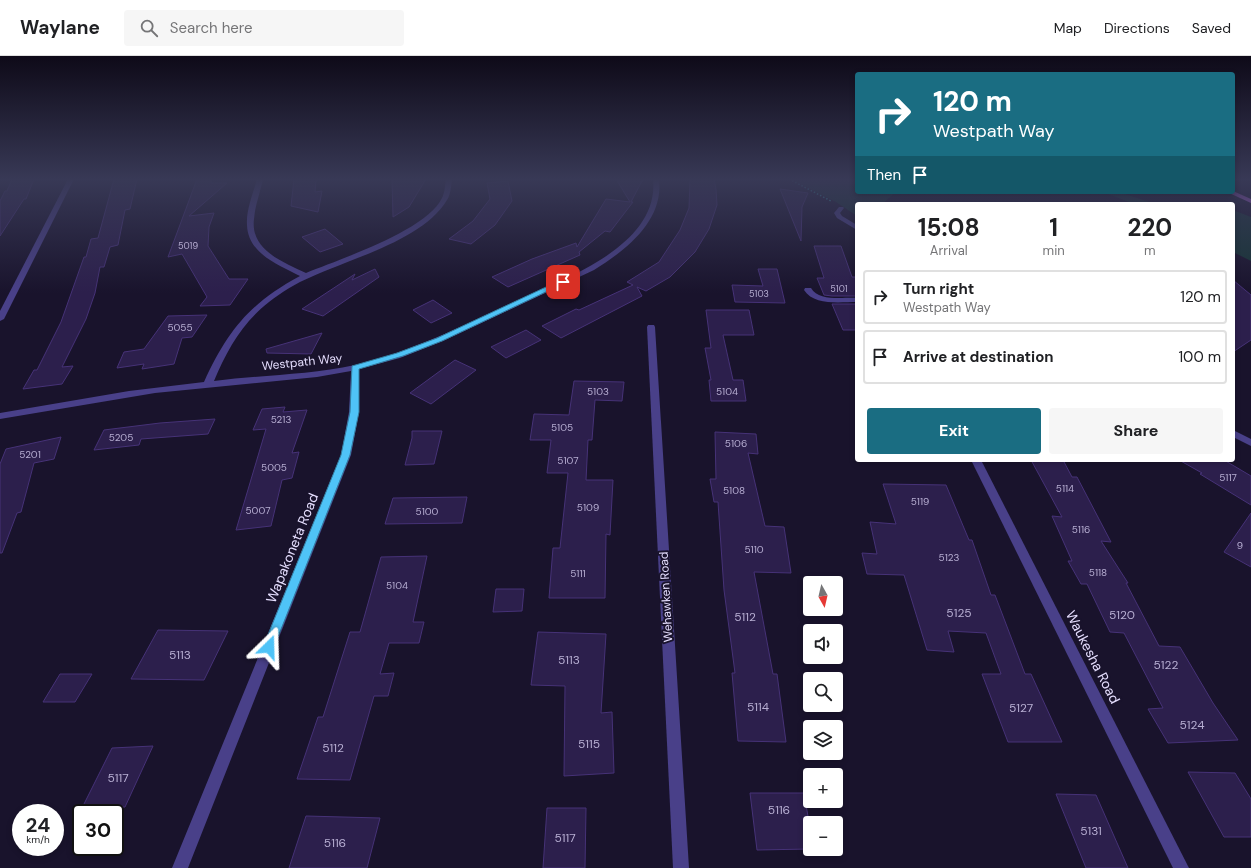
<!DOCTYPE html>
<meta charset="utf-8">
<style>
body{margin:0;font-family:"DM Sans",sans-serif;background:#f6f6f6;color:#202124;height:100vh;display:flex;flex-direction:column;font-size:15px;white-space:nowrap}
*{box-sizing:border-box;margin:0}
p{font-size:13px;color:#757577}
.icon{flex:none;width:22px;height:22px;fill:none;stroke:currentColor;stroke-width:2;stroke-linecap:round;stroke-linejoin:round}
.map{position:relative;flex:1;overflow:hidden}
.drawer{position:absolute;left:855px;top:146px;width:380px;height:260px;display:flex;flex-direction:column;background:#fff;border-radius:4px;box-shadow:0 2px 6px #0003}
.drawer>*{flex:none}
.guide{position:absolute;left:855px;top:16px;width:380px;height:122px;border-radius:4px;box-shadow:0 2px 6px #0003;background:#1a6d82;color:#fff;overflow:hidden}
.needle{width:26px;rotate:172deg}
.buttons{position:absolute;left:803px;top:520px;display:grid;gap:8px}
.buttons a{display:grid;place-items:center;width:40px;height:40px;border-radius:4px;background:#fff;box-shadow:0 2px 6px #0003;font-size:20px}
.speed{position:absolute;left:12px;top:748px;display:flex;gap:8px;font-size:20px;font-weight:700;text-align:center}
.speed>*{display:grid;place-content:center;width:52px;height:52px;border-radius:50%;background:#fff;box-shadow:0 2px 6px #0003;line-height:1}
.speed small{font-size:10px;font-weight:400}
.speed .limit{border:2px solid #111;border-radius:6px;background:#fff;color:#111}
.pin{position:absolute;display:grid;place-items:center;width:34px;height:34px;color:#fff;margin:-17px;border-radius:8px;box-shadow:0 2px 6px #0006}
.me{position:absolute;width:44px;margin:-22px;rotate:22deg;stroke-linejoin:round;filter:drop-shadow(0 0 3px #0008)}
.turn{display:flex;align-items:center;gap:14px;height:84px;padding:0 12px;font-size:18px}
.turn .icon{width:52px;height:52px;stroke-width:2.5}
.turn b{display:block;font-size:28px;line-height:34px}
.then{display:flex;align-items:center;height:38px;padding:0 12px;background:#0003;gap:8px;font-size:15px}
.eta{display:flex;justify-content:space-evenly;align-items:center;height:68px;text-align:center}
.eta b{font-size:24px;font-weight:700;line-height:28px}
.primary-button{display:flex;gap:8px;margin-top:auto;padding:8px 12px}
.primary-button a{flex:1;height:46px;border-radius:4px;background:#1a6d82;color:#fff;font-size:16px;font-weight:700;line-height:46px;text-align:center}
.primary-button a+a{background:#f6f6f6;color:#202124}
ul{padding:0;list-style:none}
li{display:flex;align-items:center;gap:12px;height:54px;margin:0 8px 6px;padding:0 4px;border:2px solid #e0e0e0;border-radius:4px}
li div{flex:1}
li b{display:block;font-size:15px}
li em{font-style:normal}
header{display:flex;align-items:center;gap:24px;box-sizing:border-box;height:56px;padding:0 20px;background:#fff;border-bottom:1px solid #e0e0e0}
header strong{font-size:19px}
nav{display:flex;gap:22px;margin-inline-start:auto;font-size:14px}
.search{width:280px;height:36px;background:#f6f6f6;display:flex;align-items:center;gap:10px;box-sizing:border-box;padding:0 14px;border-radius:4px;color:#757577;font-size:15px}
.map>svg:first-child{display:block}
</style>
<header>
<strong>Waylane</strong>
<div class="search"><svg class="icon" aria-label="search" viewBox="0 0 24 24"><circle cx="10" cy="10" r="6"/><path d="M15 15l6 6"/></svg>Search here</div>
<nav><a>Map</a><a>Directions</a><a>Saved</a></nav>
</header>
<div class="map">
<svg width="1251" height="812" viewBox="0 0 1251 812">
<rect width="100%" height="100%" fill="#19132c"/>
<g fill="#163435">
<polygon points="791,123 857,123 857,136 896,136 882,148 857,148 857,160 836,146"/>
<polygon points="1103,136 1119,136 1155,148 1134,148"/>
<polygon points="1233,154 1251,161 1251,205 1233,196"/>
</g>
<g fill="#2c1f4c" stroke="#463277">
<polygon points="12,123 34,123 26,143 24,143 0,180 0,145 5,135 7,135"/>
<polygon points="114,123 137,123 130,153 125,154 118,189 110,191 104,211 100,211 95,237 86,263 62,311 73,310 62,328 23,333 34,314 37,314 61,266 84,201 86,201 91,183 98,182"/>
<polygon points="197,123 211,123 211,127 227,127 189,160 214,157 209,171 208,190 229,223 248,223 230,249 200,250 207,241 182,198 168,201"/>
<polygon points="294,123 316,123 315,136 322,135 318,156 291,150"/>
<polygon points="392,123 426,123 409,151 393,161"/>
<polygon points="616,123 643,123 631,146 633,146 610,176 605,175 579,196 580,199 508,231 492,221 532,203 576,187 577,191 606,143 630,146"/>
<polygon points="690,123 714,123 716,133 717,149 709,173 695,196 670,221 646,235 637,231 642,240 561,282 542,270 576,253 579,254 633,229 627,226 659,206 680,174 689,152"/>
<polygon points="508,125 512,145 495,169 471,188 449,183 473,165 490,143 487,127"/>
<polygon points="780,133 808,137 802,151 801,185"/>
<polygon points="325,173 343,188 320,196 302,181"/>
<polygon points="814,190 841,190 852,221 857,221 857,240 832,240 824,239 817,222 824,222"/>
<polygon points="375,213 379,221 323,260 302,253 355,218 352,224"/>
<polygon points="758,213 777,213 785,247 735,246 732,229 763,230"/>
<polygon points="1233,224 1251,239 1251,284 1233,296"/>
<polygon points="433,244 452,257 431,267 413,254"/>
<polygon points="832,248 857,248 857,274 843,274"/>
<polygon points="706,254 749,254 754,279 723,279 733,324 743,324 746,345 711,345 709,324 711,324 705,292 711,292"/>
<polygon points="207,259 192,281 182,282 174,308 142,313 144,308 117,312 124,296 144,293 168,260"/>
<polygon points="526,274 541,284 506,302 491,291"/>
<polygon points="322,277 311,298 267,297 266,293"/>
<polygon points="455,304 476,314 431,348 410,337"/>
<polygon points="574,325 624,326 622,345 595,344 592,384 588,384 586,424 613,424 610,479 606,478 605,542 549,542 553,492 560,492 568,417 547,417 551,384 530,384 534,358 569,359"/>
<polygon points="285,351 283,356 307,354 292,397 299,396 292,422 282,424 271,470 236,474 266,373 253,374 262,353"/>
<polygon points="215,363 208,378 141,383 139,389 94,394 104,374 160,367"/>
<polygon points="412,375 442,375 434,408 405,409 412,382"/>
<polygon points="715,376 756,378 758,398 748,397 765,470 784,471 791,517 754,516 773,618 777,618 786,686 738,685 732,617 735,617 724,534 718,446 714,446 710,423 716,423"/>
<polygon points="61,381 54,403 34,407 21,456 17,457 2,497 0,497 0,408 6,393"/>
<polygon points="1031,404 1063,404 1072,421 1077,421 1111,486 1101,485 1128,527 1126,527 1159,590 1180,591 1213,647 1238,684 1168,687 1148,653 1163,652 1124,577 1110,576 1087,528 1081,528 1068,505 1072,505 1052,460 1062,461"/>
<polygon points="1179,404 1224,404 1251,420 1251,449 1200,418 1202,417"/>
<polygon points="883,428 946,429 969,484 972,484 991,539 995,539 1025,618 1031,618 1062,686 1008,686 982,618 1001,618 986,577 948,575 954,596 927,594 904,519 867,518 862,497 877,498 870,466 896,468"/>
<polygon points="467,441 462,467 385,468 393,442"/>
<polygon points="1251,457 1251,511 1224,496"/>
<polygon points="427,500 413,566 424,566 419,587 389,587 380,618 394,617 388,640 374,640 350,724 297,723 318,661 323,661 350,576 360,576 381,501"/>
<polygon points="496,533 524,533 522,555 493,556"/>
<polygon points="158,574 228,575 204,624 131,623"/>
<polygon points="538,576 606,578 601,657 612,656 614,717 564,720 565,630 531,629"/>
<polygon points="60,618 92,618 75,646 43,646"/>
<polygon points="153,690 125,751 81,754 112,692"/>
<polygon points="1188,716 1235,717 1251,743 1251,781 1224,781"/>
<polygon points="750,737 804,737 810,772 810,793 757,794"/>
<polygon points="1056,738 1096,739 1128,812 1086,812"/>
<polygon points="547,752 586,752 585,812 543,812"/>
<polygon points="306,760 380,762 367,812 289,812"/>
</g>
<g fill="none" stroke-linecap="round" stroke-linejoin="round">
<polyline stroke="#36b6ba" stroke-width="1.5" stroke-dasharray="1.5 2" stroke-linecap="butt" points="789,123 831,145"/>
<g fill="#494089" fill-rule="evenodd">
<polygon points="68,123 74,123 4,263 0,265 0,255"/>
<path d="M257,123h6c-3,14 -8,27 -9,40 -4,31 29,43 52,54 34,-14 120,-42 136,-75 3,-6 3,-13 4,-19h6c-1,7 -1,15 -5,21 -24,40 -95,58 -136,77 -15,6 -29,15 -42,25 -27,21 -42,48 -55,79 47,-6 95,-6 141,-16 55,-13 106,-38 157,-62 49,-23 148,-56 141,-124h6c5,42 -33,71 -65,91l-151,71 -43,17 -41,11v43l-8,43 -163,413h-16l169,-413 8,-43 2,-41 -34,6 -162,16 -155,26v-6l129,-22 75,-9c24,-52 46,-79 96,-106 -21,-11 -52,-22 -53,-51 -1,-15 6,-31 10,-46z"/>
<polygon points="839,151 843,151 844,152 840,157 842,160 857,169 857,174 837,162 834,157"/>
<path d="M805,232h6c8,14 32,9 46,10v4c-17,0 -43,4 -53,-12z"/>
<polygon points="648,269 654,269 655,271 689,812 673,812 647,271"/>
<polygon points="1233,374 1251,383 1251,390 1233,381"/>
<polygon points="971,404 981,404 1189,812 1173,812"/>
</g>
<polygon fill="#d16af9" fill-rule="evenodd" points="1233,135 1251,143 1251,147 1227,136"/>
</g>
<linearGradient id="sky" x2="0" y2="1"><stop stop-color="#0e0a18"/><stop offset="0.52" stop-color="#383956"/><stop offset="1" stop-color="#383956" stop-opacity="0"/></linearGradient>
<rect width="1251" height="237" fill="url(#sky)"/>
<polygon fill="#4fc3f7" stroke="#337fa1" points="561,224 567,226 442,285 403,300 359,313 359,356 350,399 274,591 273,595 269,596 265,595 263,591 341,399 350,356 352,310 397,297 437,282"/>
<g text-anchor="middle" stroke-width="4" stroke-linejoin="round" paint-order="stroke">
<g font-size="9" fill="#b7aed2">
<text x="188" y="193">5019</text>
<text x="839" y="236">5101</text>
<text x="759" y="241">5103</text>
</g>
<g font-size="10" fill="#b7aed2">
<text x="180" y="275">5055</text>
<text x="598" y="339">5103</text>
<text x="727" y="339">5104</text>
<text x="281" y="367">5213</text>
<text x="562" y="375">5105</text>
<text x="121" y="385">5205</text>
<text x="736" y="391">5106</text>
<text x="30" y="402">5201</text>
<text x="568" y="408">5107</text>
<text x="274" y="415">5005</text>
<text x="1228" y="425">5117</text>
<text x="1065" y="436">5114</text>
<text x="734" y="438">5108</text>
<text x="920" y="449">5119</text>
<text x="588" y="455">5109</text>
<text x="258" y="458">5007</text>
<text x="427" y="459">5100</text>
<text x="1081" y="477">5116</text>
<text x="1240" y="493">9</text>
<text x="754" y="497">5110</text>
<text x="949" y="505">5123</text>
<text x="1098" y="520">5118</text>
<text x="578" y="521">5111</text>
<text x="397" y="533">5104</text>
</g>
<g font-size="12" fill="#e5defe" stroke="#19132c">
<text transform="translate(302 306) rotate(-6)" y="4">Westpath Way</text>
<text transform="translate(666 541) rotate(-93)" y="4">Wehawken Road</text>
</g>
<g font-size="12" fill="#b7aed2">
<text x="959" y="561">5125</text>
<text x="1122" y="563">5120</text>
<text x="745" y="565">5112</text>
<text x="180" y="603">5113</text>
<text x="569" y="608">5113</text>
<text x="1166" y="613">5122</text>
<text x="758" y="655">5114</text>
<text x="1021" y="656">5127</text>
<text x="1192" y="673">5124</text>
<text x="589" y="692">5115</text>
<text x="333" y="696">5112</text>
<text x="118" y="726">5117</text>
<text x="779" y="758">5116</text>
<text x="1091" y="779">5131</text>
<text x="565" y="786">5117</text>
<text x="335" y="791">5116</text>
</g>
<g font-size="14" fill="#e5defe" stroke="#19132c">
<text transform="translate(292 492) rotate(-68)" y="5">Wapakoneta Road</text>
<text transform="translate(1093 601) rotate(63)" y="5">Waukesha Road</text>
</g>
</g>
</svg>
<div class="buttons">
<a><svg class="needle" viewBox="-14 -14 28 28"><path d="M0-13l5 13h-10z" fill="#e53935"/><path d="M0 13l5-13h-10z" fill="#757577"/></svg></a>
<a><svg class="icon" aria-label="sound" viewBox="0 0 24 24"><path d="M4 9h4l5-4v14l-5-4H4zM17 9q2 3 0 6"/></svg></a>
<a><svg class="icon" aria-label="search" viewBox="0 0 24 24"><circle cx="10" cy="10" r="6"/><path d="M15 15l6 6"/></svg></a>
<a><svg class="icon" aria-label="layers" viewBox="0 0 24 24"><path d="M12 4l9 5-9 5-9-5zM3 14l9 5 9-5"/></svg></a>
<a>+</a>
<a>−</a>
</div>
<div class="speed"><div>24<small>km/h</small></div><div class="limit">30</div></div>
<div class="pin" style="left:563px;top:226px;background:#d93025"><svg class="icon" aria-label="arrive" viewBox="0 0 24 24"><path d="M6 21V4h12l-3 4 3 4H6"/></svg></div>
<svg class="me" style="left:269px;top:591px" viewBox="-20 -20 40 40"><path d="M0-17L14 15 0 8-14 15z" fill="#4fc3f7" stroke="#fff" stroke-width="4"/></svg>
<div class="guide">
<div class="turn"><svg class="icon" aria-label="right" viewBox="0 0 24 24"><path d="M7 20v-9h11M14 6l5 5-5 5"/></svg><div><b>120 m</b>Westpath Way</div></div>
<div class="then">Then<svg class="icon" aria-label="arrive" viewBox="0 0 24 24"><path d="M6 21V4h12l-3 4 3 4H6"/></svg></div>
</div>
<section class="drawer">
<div class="eta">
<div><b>15:08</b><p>Arrival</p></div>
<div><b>1</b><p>min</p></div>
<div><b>220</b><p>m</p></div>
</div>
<ul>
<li><svg class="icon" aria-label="right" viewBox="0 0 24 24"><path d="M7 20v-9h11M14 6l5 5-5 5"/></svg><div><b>Turn right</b><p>Westpath Way</p></div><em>120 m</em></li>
<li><svg class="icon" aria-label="arrive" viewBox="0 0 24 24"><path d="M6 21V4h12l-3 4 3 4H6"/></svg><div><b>Arrive at destination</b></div><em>100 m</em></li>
</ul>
<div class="primary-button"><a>Exit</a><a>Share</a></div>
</section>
</div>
